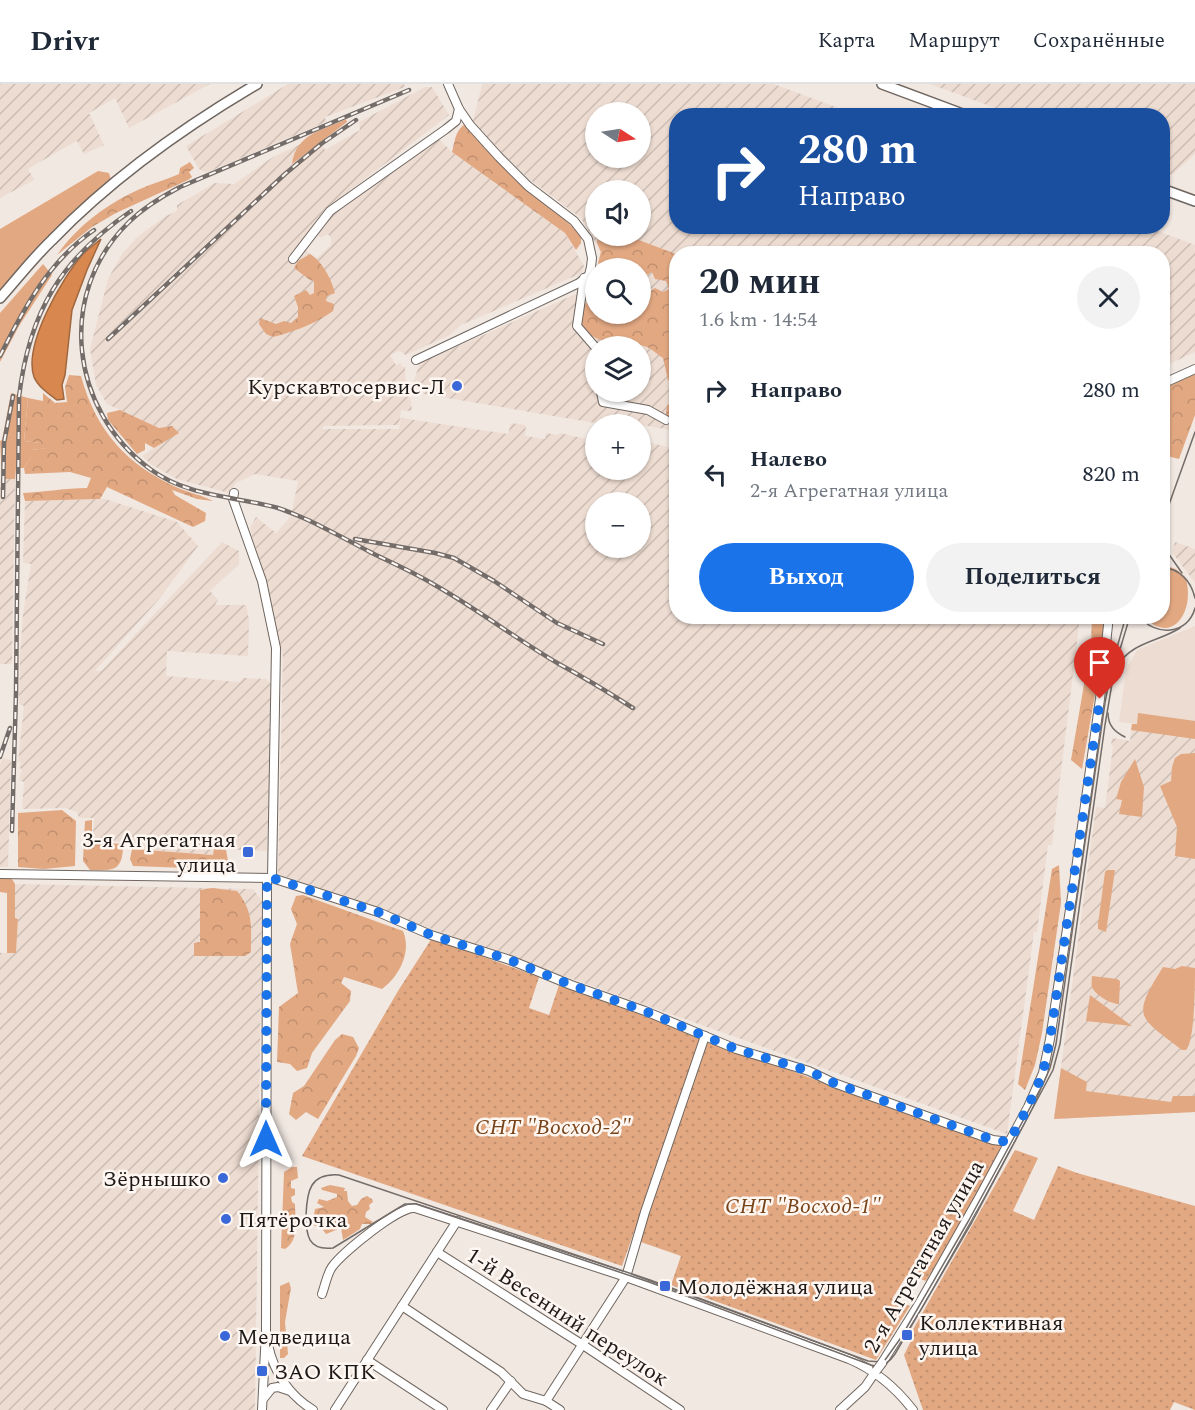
<!DOCTYPE html>
<html lang="ru">
<meta charset="utf-8">
<style>
body{margin:0;font-family:Spectral,serif;background:#f2f2f3;color:#1f2937;height:100vh;display:flex;flex-direction:column;font-size:22px;white-space:nowrap}
*{box-sizing:border-box;margin:0}
p{font-size:20px;color:#747a83}
.icon{flex:none;width:33px;height:33px;fill:none;stroke:currentColor;stroke-width:2;stroke-linecap:round;stroke-linejoin:round}
.map{position:relative;flex:1;overflow:hidden}
.sheet{position:absolute;left:669px;top:162px;width:501px;height:378px;display:flex;flex-direction:column;background:#fff;border-radius:24px;box-shadow:0 2px 4px #0004}
.sheet>*{flex:none}
.hud{position:absolute;left:669px;top:24px;width:501px;height:126px;border-radius:24px;box-shadow:0 2px 4px #0004;background:#1a4fa0;color:#fff;overflow:hidden}
.needle{width:39px;rotate:102deg}
.buttons{position:absolute;left:585px;top:18px;display:grid;gap:12px}
.buttons a{display:grid;place-items:center;width:66px;height:66px;border-radius:50%;background:#fff;box-shadow:0 2px 4px #0004;font-size:30px}
.pin{position:absolute;display:grid;place-items:center;width:51px;height:51px;color:#fff;margin:-62px -26px;border-radius:50% 50% 50% 0;rotate:-45deg;box-shadow:0 0 6px #0007}
.pin .icon{rotate:45deg}
.me{position:absolute;width:66px;margin:-33px;rotate:0deg;stroke-linejoin:round;filter:drop-shadow(0 0 4px #0008)}
.turn{display:flex;align-items:center;gap:21px;height:126px;padding:0 30px;font-size:27px}
.turn .icon{width:78px;height:78px;stroke-width:2.5}
.turn b{display:block;font-size:42px;line-height:51px}
.round{display:grid;place-items:center;flex:none;width:63px;height:63px;border-radius:32px;background:#f2f2f3}
.head{display:flex;align-items:center;justify-content:space-between;height:102px;padding:0 30px}
h1{font-size:36px;font-weight:700;line-height:45px}
.action{display:flex;gap:12px;margin-top:auto;padding:12px 30px}
.action a{flex:1;height:69px;border-radius:36px;background:#1a73e8;color:#fff;font-size:24px;font-weight:700;line-height:69px;text-align:center}
.action a+a{background:#f2f2f3;color:#1f2937}
ul{padding:0;list-style:none}
li{display:flex;align-items:center;gap:18px;height:84px;padding:0 30px}
li div{flex:1}
li b{display:block;font-size:22px}
li em{font-style:normal}
header{display:flex;align-items:center;gap:36px;box-sizing:border-box;height:84px;padding:0 30px;background:#fff;border-bottom:2px solid #e0e1e3}
header strong{font-size:28px}
nav{display:flex;gap:33px;margin-inline-start:auto;font-size:21px}
.map>svg:first-child{display:block}
</style>
<header>
<strong>Drivr</strong>
<nav><a>Карта</a><a>Маршрут</a><a>Сохранённые</a></nav>
</header>
<div class="map">
<svg width="1195" height="1326" viewBox="0 0 1195 1326">
<defs>
<pattern id="industrial-furrows" width="10" height="10" patternUnits="userSpaceOnUse" patternTransform="scale(1.5)"><rect width="10" height="10" fill="#eddcd1"/><path d="M-1 1l2-2M0 10L10 0M9 11l2-2" fill="none" stroke="#cbbcb3"/></pattern>
<pattern id="forest-crowns" width="20" height="18" patternUnits="userSpaceOnUse" patternTransform="scale(1.5)"><rect width="20" height="18" fill="#e2a882"/><path d="M2 6a3 3 0 1 1 6 0M12 15a3 3 0 1 1 6 0" fill="none" stroke="#c19070"/></pattern>
<pattern id="garden-dots" width="8" height="8" patternUnits="userSpaceOnUse" patternTransform="scale(1.5)"><rect width="8" height="8" fill="#e2a882"/><path d="M2 2h.1M6 6h.1" fill="none" stroke="#c19070" stroke-width="1.8" stroke-linecap="round"/></pattern>
</defs>
<rect width="100%" height="100%" fill="#f2e8e2"/>
<polygon fill="#eddcd1" points="1195,542 1195,647 1119,638 1126,586 1137,566"/>
<g fill="url(#industrial-furrows)" fill-rule="evenodd">
<polygon points="0,0 210,0 129,44 115,14 89,29 104,61 84,70 77,57 64,64 28,85 34,96 0,114"/>
<polygon points="288,0 404,0 405,3 325,33 326,38 210,87 205,88 199,85 186,62"/>
<path d="M485,0h289l83,31 -181,1v110l471,1 48,18v107l-32,15 -1,-113h-486v177l-57,-10 -6,3h-12l-177,-30 -11,-11 7,-20 158,-70 16,-14 1,-7 1,42h44v-46h-43l4,-16 -20,-34 -52,-39 -57,-54 10,-40zM596,28h44v46h-44zM596,106h44v46h-44zM596,262h44v46h-44z"/>
<polygon points="930,0 1195,0 1195,70 1172,91 1163,87 1162,32 1014,31"/>
<path d="M425,3h7l17,28 -125,95 -24,33 10,11 7,4 14,-13v-7l-3,-4 -8,4 -4,-6 14,-18 68,-49 41,-26 13,13 113,81 19,33 -2,7 -121,52 -11,10 -44,20 -7,-4 -9,4 6,10 5,-2 1,4h3l1,20 5,14 1,10 -11,-1 -2,15 -75,1 -2,3h77l2,-11 107,16 3,-11 15,2 -1,11 20,3 1,-6 11,2 3,-2 35,8 1,29h13l22,4 6,-4h3l3,-29 33,8v167l404,1 -28,228h-4l-11,87h-3l-27,202 -729,-260 5,-217 -33,-129 6,-11 20,16 15,-17 7,-35 -43,-7 -19,9 -7,10 -52,-14 -25,-14 -10,-9 36,-24 -19,-4 -52,-24 -11,-19 -6,-36 18,-70 14,-25 15,-17 29,-21 11,-5v-6l38,-22 19,1 39,-27 34,-16 10,-4 8,13 35,-20 -1,-8zM596,418h44v46h-44z"/>
<polygon points="0,395 15,395 12,578 10,580 0,580"/>
<polygon points="105,415 177,438 198,462 160,514 95,587 101,587 222,458 239,467 239,480 210,507 218,516 215,521 246,521 249,536 248,572 167,567 166,592 240,598 243,594 266,595 272,601 267,767 215,765 213,771 132,765 132,759 93,755 94,734 79,734 77,728 65,724 22,725 24,698 19,696 22,685 19,684 21,678 18,678 24,622 19,620 20,572 23,530 31,480 23,479 25,417"/>
<polygon points="1175,458 1195,465 1195,499 1172,468"/>
<polygon points="1132,640 1195,647 1195,1028 1054,1035 1096,723 1105,724 1113,662 1111,661 1112,654 1130,657"/>
<polygon points="3,674 11,676 8,783 0,783 0,680"/>
<polygon points="15,800 253,805 262,817 255,1326 0,1326 0,869 16,869 18,835 15,834"/>
</g>
<g fill="#e2a882">
<path d="M346,35l1,3 -55,42c4,-30 29,-33 54,-45z"/>
<polygon points="98,87 109,89 111,96 63,138 0,207 0,145"/>
<polygon points="43,180 52,191 19,242 0,278 0,229"/>
<polygon points="11,309 28,314 24,357 40,359 49,364 31,366 31,373 24,384 16,384 15,395 2,395 0,357 2,356"/>
<path d="M1163,483c10,-1 16,3 23,12 9,33 -14,67 -42,38l18,-1z"/>
<polygon points="1138,629 1195,637 1195,655 1131,646 1132,640 1137,640"/>
<polygon points="1195,669 1195,775 1175,772 1177,743 1160,702 1171,697 1172,683 1175,674 1181,670"/>
<polygon points="1135,675 1144,703 1142,733 1119,730 1122,716 1116,715 1121,698"/>
<polygon points="1107,786 1115,786 1106,848 1098,845 1098,840 1105,788"/>
<polygon points="0,795 12,795 15,800 15,834 18,835 16,869 7,869 7,809 0,808"/>
<path d="M1182,882l13,2c0,16 0,73 -9,82h-4c-44,-34 -51,-32 -19,-83l12,2z"/>
<path d="M1092,892l25,3 3,2 -1,23c-8,0 -24,-9 -27,-17 -1,-3 0,-8 0,-11z"/>
<polygon points="1090,911 1132,942 1086,937"/>
<polygon points="1061,984 1087,998 1086,1007 1171,1018 1173,1012 1195,1012 1195,1028 1054,1035"/>
</g>
<g fill="url(#forest-crowns)">
<path d="M465,40l63,66 34,27 19,18v8l-5,7 -11,-17 -113,-81c3,-11 3,-21 13,-28z"/>
<path d="M190,78l4,6 -5,4 3,5 -4,3 -72,33 -24,14 -35,28c20,-29 51,-52 83,-66 13,-6 26,-9 39,-15l1,-6z"/>
<path d="M598,152h30l48,18v169l-7,-3 -3,-6 1,-9 6,-2v-20l-5,-3 -5,-22c-5,-3 -10,-8 -16,-11 -25,-10 -46,4 -67,-22l3,-20 5,-3 7,1 1,11h44l1,-24 8,2 6,-4 8,4 6,-3 -3,-8 -11,-2 -3,-7 -11,6 -1,-10h-36l-6,-5 3,-11 -4,-9z"/>
<path d="M310,170c12,7 22,26 25,39l-8,3 -1,5 8,3 -1,7c-16,12 -40,21 -60,26l-7,-3 -7,-10 1,-6 16,6 8,-3 7,2 7,-6v-10l-4,-11 12,-6 4,5 4,-2v-12l-4,-1 -16,-12 4,-7z"/>
<polygon points="1195,290 1195,331 1179,375 1163,371 1163,305"/>
<path d="M69,291l12,1c15,55 46,89 97,112 12,5 24,7 35,13l-16,-2 -25,-9 3,5 31,18 -1,8 -12,6 -86,-40 -7,12 -75,2 -2,-8c22,-1 42,-5 64,-5l4,-10 -21,-6 -45,2 -1,-6 7,-11 -7,-5v-5l7,3 16,-2 -7,-5 -16,-2 4,-43 15,3v-8l12,10 12,-1 -2,-15z"/>
<polygon points="120,326 159,344 172,342 179,349 154,364 145,359 145,366 137,370 108,336 107,329"/>
<polygon points="1092,533 1103,533 1103,564 1082,685 1071,676 1091,560"/>
<polygon points="62,726 76,737 75,782 44,785 18,783 18,729"/>
<path d="M92,736v22l31,2c0,27 -9,27 -33,26l-7,-9 2,-40z"/>
<polygon points="132,765 213,771 214,765 226,766 228,777 224,783 214,785 133,782 130,775"/>
<polygon points="1059,781 1061,819 1042,949 1035,981 1025,1006 1018,1000 1052,785"/>
<path d="M212,804l25,3c17,21 14,36 14,61l-6,4h-51v-13l6,-1v-52z"/>
<path d="M303,811l100,36c9,21 -4,46 -21,58l-38,-12 -3,6 10,8 -1,10 -38,52 -5,15 -10,3 -7,-7 -13,-2 2,-55 19,-14 -8,-49 7,-20 -6,-15 5,-13z"/>
<polygon points="342,950 353,953 359,964 356,972 318,1035 306,1028 296,1036 289,1030 293,1009 304,1002 335,956"/>
<path d="M292,1083h5l1,11 -7,3v7l4,1v6l-4,2 1,5 3,2c0,14 5,36 -10,45l-4,-1 3,-76z"/>
<polygon points="330,1101 345,1104 344,1107 347,1107 348,1117 352,1122 357,1121 361,1115 367,1112 372,1115 373,1118 369,1121 370,1125 366,1128 365,1133 373,1138 371,1140 362,1140 360,1145 343,1156 341,1144 326,1150 323,1146 326,1142 315,1142 312,1140 315,1125 324,1123 317,1119 319,1115 327,1117 337,1113 337,1110 322,1106 321,1104"/>
<polygon points="289,1198 291,1204 285,1238 288,1270 284,1274 280,1274 280,1202"/>
</g>
<g fill="url(#garden-dots)">
<polygon points="432,854 539,893 529,924 549,931 559,901 702,953 622,1182 302,1072 398,907"/>
<polygon points="707,955 835,1003 1004,1062 976,1115 926,1197 907,1191 892,1215 910,1222 876,1276 671,1201 681,1172 638,1157"/>
<polygon points="1015,1066 1038,1074 1013,1127 1034,1136 1058,1082 1077,1089 1195,1122 1195,1326 1174,1318 1170,1326 923,1326 904,1271 914,1251 911,1249"/>
</g>
<path fill="#d8884e" stroke="#a0673e" stroke-width="1.5" d="M101,155l-14,31 -15,40 -7,65 -3,10 2,14 -7,1c-8,-6 -19,-13 -23,-23 -11,-32 28,-99 49,-123 5,-5 12,-10 18,-15z"/>
<g fill="none" stroke-linecap="round" stroke-linejoin="round">
<g stroke="#6f6660" stroke-width="10">
<g id="minor">
<polyline points="293,175 330,127 446,45 456,37 459,25"/>
<polyline points="584,194 577,242 596,264"/>
<polyline points="416,276 579,199 589,191 591,183 592,174 588,155 574,137 528,102 499,73 470,41 459,25 448,0"/>
<polyline points="1162,300 1195,285"/>
<polyline points="601,308 603,318 648,326 666,336"/>
<polyline points="234,409 233,415 262,497 276,564 272,794"/>
<polyline points="0,790 272,794 378,828 431,851 510,876 571,901 645,927 736,965 809,987 834,999 993,1056 1009,1058"/>
<polyline points="437,1168 583,1261 680,1326"/>
<path d="M322,1210c3,-8 5,-20 10,-27 10,-14 67,-61 83,-59l211,69 223,82c26,11 47,29 64,51"/>
<polyline points="402,1222 501,1288 523,1310 546,1317 560,1326"/>
<path d="M268,1261c6,27 21,50 45,65"/>
<polyline points="367,1276 443,1326"/>
<polyline points="882,1279 919,1220 980,1112 1028,1023 1043,989 1050,955 1073,806 1100,615 1109,532"/>
<polyline points="264,1314 272,1304 278,1303 290,1307"/>
<polyline points="546,1317 626,1193 645,1128 705,952"/>
<polyline points="262,1326 266,1247 267,794"/>
<polyline points="335,1326 457,1137"/>
<polyline points="491,1326 511,1297"/>
<polyline points="840,1326 865,1303 876,1287"/>
</g>
</g>
<g stroke="#6f6660" stroke-width="12">
<g id="major">
<polyline points="882,0 968,32"/>
<polyline points="1162,105 1195,117"/>
<path d="M0,214c17,-19 33,-40 52,-58 59,-61 132,-113 205,-156"/>
</g>
</g>
<use href="#minor" stroke="#fff" stroke-width="8"/>
<use href="#major" stroke="#fff" stroke-width="9"/>
<g stroke="#736c68" stroke-width="1.5">
<polyline points="1162,440 1195,348"/>
<polyline points="1162,457 1168,469 1182,489"/>
<path d="M1162,483c18,2 29,14 33,31"/>
<path d="M1126,532l-14,49 -7,38 -49,341 -6,24 -7,16 -74,136 -69,119 -15,21 -3,2 -14,-1 -218,-81 -311,-105c-29,-2 -32,16 -33,40 0,20 2,36 27,33l72,-44h11l233,78 222,83c10,3 18,-2 24,-11l77,-132 81,-152 7,-26 45,-319 10,-59 15,-50"/>
<path d="M1139,532c16,21 49,19 56,-8"/>
<path d="M1117,582c15,-24 41,-24 63,-38"/>
<path d="M1108,629c0,13 7,19 17,24"/>
</g>
<g stroke="#736c68" stroke-width="4.5">
<g id="rail">
<path d="M409,6l-229,97c-19,10 -37,21 -52,36 -72,71 -58,187 22,246 38,28 84,27 128,39 10,3 20,8 30,12 21,10 43,22 64,33 20,10 41,19 61,31 43,24 83,55 126,80 26,14 49,28 74,44"/>
<polyline points="108,255 285,90 321,60 356,36"/>
<path d="M0,272c24,-48 49,-95 94,-126"/>
<polyline points="3,413 4,359 13,312"/>
<polyline points="355,455 435,469 454,474 494,497 557,539 603,560"/>
<polyline points="0,673 10,644"/>
<path d="M12,747l4,-138 3,-296c10,-85 42,-138 112,-186"/>
</g>
</g>
<use href="#rail" stroke="#fef6f1" stroke-width="2" stroke-dasharray="7" stroke-linecap="butt"/>
<g stroke="#6f6660" stroke-width="10" stroke-linecap="butt">
<polyline id="minor-bridge" points="876,1287 882,1279"/>
</g>
<use href="#minor-bridge" stroke="#fff" stroke-width="8"/>
</g>
<g fill="none" stroke-linecap="round" stroke-linejoin="round">
<polyline stroke="#1a73e8" stroke-width="10" stroke-dasharray="0 18" points="266,1055 267,794 272,794 378,828 431,851 510,876 571,901 645,927 736,965 809,987 834,999 993,1056 1009,1058 1028,1023 1043,989 1050,955 1100,615"/>
</g>
<g fill="#3b68d8" stroke="#fef6f1" stroke-width="2">
<circle cx="457" cy="302" r="6"/>
<rect x="242" y="762" width="12" height="12" rx="3"/>
<circle cx="223" cy="1094" r="6"/>
<circle cx="226" cy="1135" r="6"/>
<rect x="659" y="1196" width="12" height="12" rx="3"/>
<rect x="901" y="1245" width="12" height="12" rx="3"/>
<circle cx="225" cy="1252" r="6"/>
<rect x="256" y="1281" width="12" height="12" rx="3"/>
</g>
<g text-anchor="middle" stroke-width="5" stroke-linejoin="round" paint-order="stroke">
<g font-size="22" fill="#1d1917" stroke="#fef6f1" text-anchor="start">
<text x="445" y="310" text-anchor="end">Курскавтосервис-Л</text>
<text x="236" y="763" text-anchor="end">3-я Агрегатная<tspan x="236" dy="25">улица</tspan></text>
<text x="211" y="1102" text-anchor="end">Зёрнышко</text>
<text x="238" y="1143">Пятёрочка</text>
<text x="677" y="1210">Молодёжная улица</text>
<text x="919" y="1246">Коллективная<tspan x="919" dy="25">улица</tspan></text>
<text x="237" y="1260">Медведица</text>
<text x="274" y="1295">ЗАО КПК</text>
</g>
<g font-size="22" font-style="italic" fill="#784319" stroke="#fef6f1">
<text x="553" y="1050">СНТ "Восход-2"</text>
<text x="803" y="1129">СНТ "Восход-1"</text>
</g>
<g font-size="22" fill="#1d1917" stroke="#fef6f1">
<text transform="translate(923 1172) rotate(-60)" y="8">2-я Агрегатная улица</text>
<text transform="translate(568 1232) rotate(33)" y="8">1-й Весенний переулок</text>
</g>
</g>
</svg>
<div class="buttons">
<a><svg class="needle" viewBox="-14 -14 28 28"><path d="M0-13l5 13h-10z" fill="#e53935"/><path d="M0 13l5-13h-10z" fill="#747a83"/></svg></a>
<a><svg class="icon" aria-label="sound" viewBox="0 0 24 24"><path d="M4 9h4l5-4v14l-5-4H4zM17 9q2 3 0 6"/></svg></a>
<a><svg class="icon" aria-label="search" viewBox="0 0 24 24"><circle cx="10" cy="10" r="6"/><path d="M15 15l6 6"/></svg></a>
<a><svg class="icon" aria-label="layers" viewBox="0 0 24 24"><path d="M12 4l9 5-9 5-9-5zM3 14l9 5 9-5"/></svg></a>
<a>+</a>
<a>−</a>
</div>
<div class="pin" style="left:1100px;top:615px;background:#d93025"><svg class="icon" aria-label="arrive" viewBox="0 0 24 24"><path d="M6 21V4h12l-3 4 3 4H6"/></svg></div>
<svg class="me" style="left:266px;top:1055px" viewBox="-20 -20 40 40"><path d="M0-17L14 15 0 8-14 15z" fill="#1a73e8" stroke="#fff" stroke-width="4"/></svg>
<div class="hud">
<div class="turn"><svg class="icon" aria-label="right" viewBox="0 0 24 24"><path d="M7 20v-9h11M14 6l5 5-5 5"/></svg><div><b>280 m</b>Направо</div></div>
</div>
<section class="sheet">
<div class="head"><div><h1>20 мин</h1><p>1.6 km · 14:54</p></div><a class="round"><svg class="icon" aria-label="close" viewBox="0 0 24 24"><path d="M6 6l12 12M18 6L6 18"/></svg></a></div>
<ul>
<li><svg class="icon" aria-label="right" viewBox="0 0 24 24"><path d="M7 20v-9h11M14 6l5 5-5 5"/></svg><div><b>Направо</b></div><em>280 m</em></li>
<li><svg class="icon" aria-label="left" viewBox="0 0 24 24"><path d="M17 20v-9H6M10 6l-5 5 5 5"/></svg><div><b>Налево</b><p>2-я Агрегатная улица</p></div><em>820 m</em></li>
</ul>
<div class="action"><a>Выход</a><a>Поделиться</a></div>
</section>
</div>
